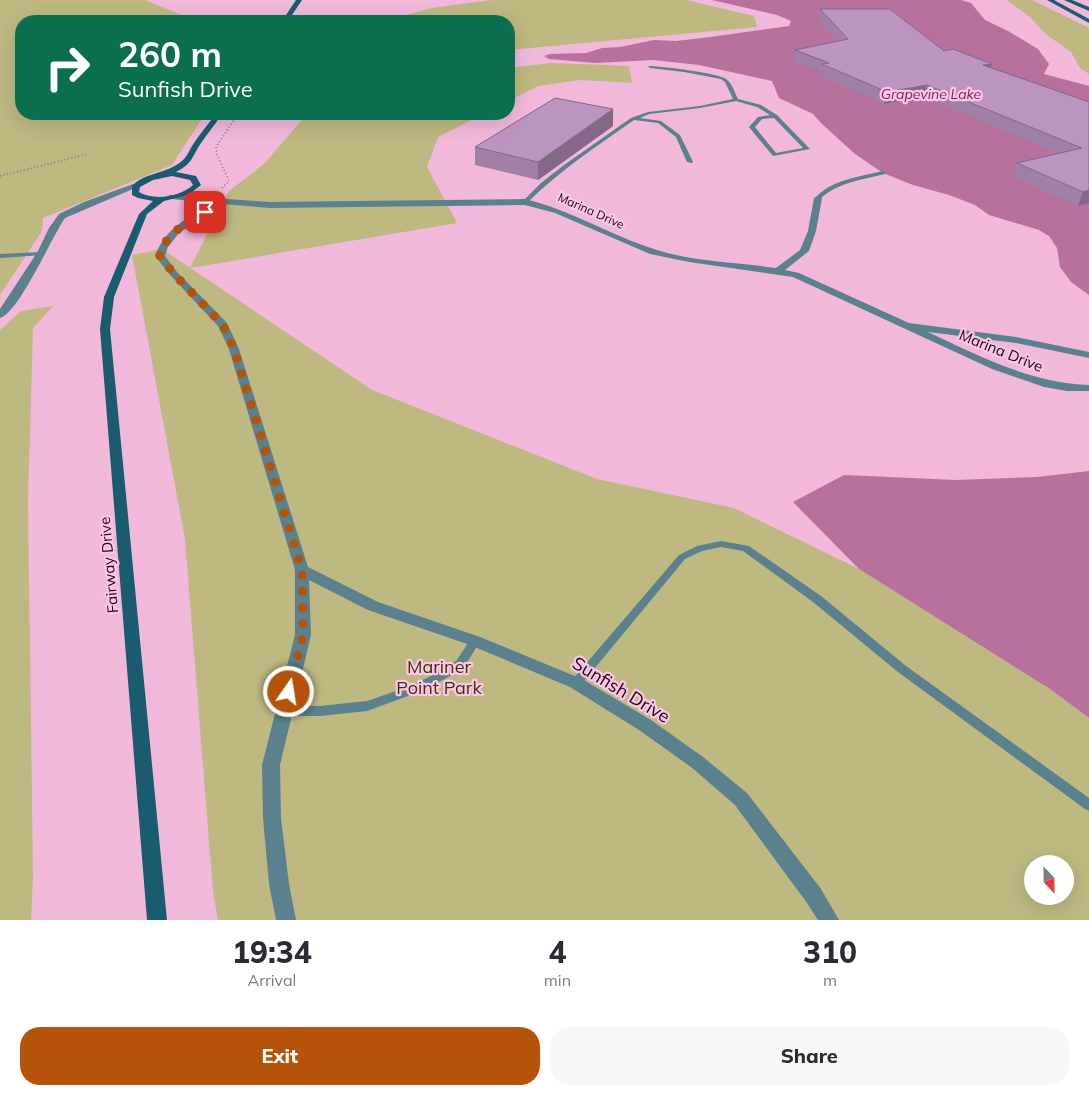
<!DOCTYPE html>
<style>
body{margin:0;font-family:Mulish,sans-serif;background:#f7f7f7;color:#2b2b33;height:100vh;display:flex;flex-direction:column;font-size:19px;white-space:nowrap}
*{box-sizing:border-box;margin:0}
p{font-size:16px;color:#7c7c81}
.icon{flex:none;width:28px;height:28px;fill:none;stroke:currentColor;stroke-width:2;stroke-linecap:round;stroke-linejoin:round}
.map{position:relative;height:920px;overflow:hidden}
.side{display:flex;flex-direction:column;background:#fff;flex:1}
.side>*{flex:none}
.top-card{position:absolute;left:15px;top:15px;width:500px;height:105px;border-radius:20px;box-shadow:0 5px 20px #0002;background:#0b6e4f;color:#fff;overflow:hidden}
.needle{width:32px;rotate:158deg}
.controls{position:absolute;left:1024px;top:855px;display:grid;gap:10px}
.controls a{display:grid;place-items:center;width:50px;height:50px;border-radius:50%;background:#fff;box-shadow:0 5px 20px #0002;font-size:25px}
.pin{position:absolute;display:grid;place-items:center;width:42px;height:42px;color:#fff;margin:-21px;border-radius:10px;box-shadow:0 2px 8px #0006}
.me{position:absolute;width:55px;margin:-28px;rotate:13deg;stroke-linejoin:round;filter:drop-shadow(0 0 4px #0008)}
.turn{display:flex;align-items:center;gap:18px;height:105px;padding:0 20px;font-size:22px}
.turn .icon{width:65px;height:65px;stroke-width:2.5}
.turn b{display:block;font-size:35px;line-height:42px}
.eta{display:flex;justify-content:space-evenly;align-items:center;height:85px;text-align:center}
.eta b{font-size:30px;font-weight:800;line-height:35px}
.action{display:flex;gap:10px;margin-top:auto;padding:10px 20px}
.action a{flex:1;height:58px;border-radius:20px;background:#b45309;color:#fff;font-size:20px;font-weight:800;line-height:58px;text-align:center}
.action a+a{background:#f7f7f7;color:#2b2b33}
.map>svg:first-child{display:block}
</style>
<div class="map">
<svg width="1089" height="920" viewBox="0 0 1089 920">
<rect width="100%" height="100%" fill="#f1b8da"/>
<g fill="#beb881" fill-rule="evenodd">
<polygon points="0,0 145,0 196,21 21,21 21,114 205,114 172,165 43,218 42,231 0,295"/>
<polygon points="491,0 686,0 754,16 757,27 509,50 509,21 384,21 432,8"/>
<polygon points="1007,0 1032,0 1089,28 1089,74 1080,68 1071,52 1047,35 1030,17"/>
<polygon points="551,63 629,66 632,83 580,80 538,86 509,101 509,68"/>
<polygon points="307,114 483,114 438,137 427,167 457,223 190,268 229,191 265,163"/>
<path d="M162,249l210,141 225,89 137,29 125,61 191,120 39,29v202h-871l-5,-28 -28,-353 -53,-284zM1032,864h33v32h-33z"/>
<polygon points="53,306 33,328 28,501 33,877 31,920 0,920 0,330 21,311"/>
</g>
<g fill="#b7719d">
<polygon points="712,0 961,0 971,3 985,20 1008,31 1038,49 1049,64 1044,74 1089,86 1089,295 1071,282 1060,267 1057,248 1049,236 1039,230 989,215 975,205 949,195 913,185 883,173 855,154 822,124 813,114 779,98 772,81 699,65 653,60 596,63 549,59 544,56 550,54 586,53 602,48 620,47 654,40 676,41 710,37 789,26 791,21 777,15"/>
<polygon points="1089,471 1089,718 1050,689 859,569 793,502 844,475 956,480 1037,477"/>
</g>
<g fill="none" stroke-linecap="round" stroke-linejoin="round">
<g stroke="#9e748e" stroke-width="2" stroke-dasharray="1 2.5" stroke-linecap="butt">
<polyline points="0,176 88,154"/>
<polyline points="222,188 229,181 217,155 216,147 238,114"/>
</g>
<g fill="#5b818e" fill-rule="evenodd">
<path d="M648,66c12,0 70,7 78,13 6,4 9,14 12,20l23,6 16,10 33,34 -37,7 -24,-29 9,-10 12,-2 -13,-8 -21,-6 -36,7 -51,6 -9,4 21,3 19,14 13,27 -1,1 -5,-1 -11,-25 -18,-14 -24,-3c-37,26 -75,51 -107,83h-4v-2l18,-18 23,-18 67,-47 17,-6 52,-6 33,-7 -8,-17 -4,-3 -37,-7 -34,-4zM774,118l29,30 -27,5 -21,-26 7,-8z"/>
<path d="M883,171l2,1v2c-23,6 -47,8 -65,25l-5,-1c17,-19 45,-21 68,-27z"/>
<polygon points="41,252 43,253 43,255 0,258 0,254"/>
<polygon points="721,541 749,546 821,596 906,666 1089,798 1089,811 1085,809 898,672 813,602 743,551 721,547 702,551 685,559 580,686 576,687 572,686 570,683 572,680 679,555 697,546"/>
<polygon points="475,637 479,638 480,641 465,666 445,679 416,693 367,711 320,716 285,716 281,714 279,711 281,708 285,706 320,706 367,701 408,687 437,673 457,660 471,638"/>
</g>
<g fill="#5b818e" fill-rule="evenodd">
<path d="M133,184l7,2 -75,32c-13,18 -46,95 -65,100v-9l38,-58 11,-23 10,-14 25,-12z"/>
<path d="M169,195l101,7 255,-3c46,11 85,36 129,50 39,13 82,13 122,19l24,-18 8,-19 6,-33 4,-2 4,2 -6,33 -7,20 -24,19 14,3 110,50 107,14 73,15v6l-73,-15 -88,-11c51,24 103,51 161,53v6h-22l-23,-4 -52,-18 -199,-92 -104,-15 -39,-8 -95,-41 -30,-8 -255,3 -47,-4 -44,29 -11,14 -3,9 12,16 50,51 12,26 69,218 70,35 102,35 102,42 69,41 52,37 44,36 74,96 18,31h-21l-11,-17 -72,-98 -44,-38 -52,-37 -69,-43 -100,-42 -102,-35 -59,-30 2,55 -31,130 1,53 8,66 7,36h-20l-7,-36 -6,-66 -1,-53 33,-130v-65l-66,-221 -11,-23 -47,-50 -16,-20c10,-28 34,-39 58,-53l-41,-4h-3z"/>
</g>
<g fill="#1a5c6f" fill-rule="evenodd">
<polygon points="296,0 302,0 288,21 282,21"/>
<polygon points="1047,0 1054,0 1089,19 1089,23"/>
<polygon points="1064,0 1072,0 1089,7 1089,11"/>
<path d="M216,114h6c-7,11 -16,21 -23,32 -8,14 -8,18 -23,26l20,4 5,9 -13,10 -24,6 -17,13 -33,83 -4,32 57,591h-20l-47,-591 4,-32 35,-83 14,-13 -15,-3 -6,-3v-9c12,-13 31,-12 46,-22 8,-5 10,-11 14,-18 7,-11 16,-22 24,-32zM172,176l18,4 3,5c-13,12 -39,16 -54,7l1,-5 13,-7z"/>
</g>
</g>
<g fill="#a27fa7">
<polygon points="820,9 944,51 1089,102 1089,203 1078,206 1013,177 1017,163 1058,153 924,97 884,104 820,76 821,72 793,62 795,50 838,41 818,20"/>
<polygon points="613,126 538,180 475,165 475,147"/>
</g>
<g fill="#846888">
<polygon points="992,64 989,76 983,65"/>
<polygon points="927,85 924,97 884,104 887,92"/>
<polygon points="613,109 613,126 538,180 538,162"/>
<polygon points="1089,190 1089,203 1078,206 1083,192"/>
</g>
<g fill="#bc94c2" stroke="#846888">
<polygon points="820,9 890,9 944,51 953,49 992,64 983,65 1089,102 1089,190 1083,192 1017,163 1082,148 927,85 887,92 822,64 829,63 795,50 848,39"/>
<polygon points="555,98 613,109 538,162 475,147"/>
</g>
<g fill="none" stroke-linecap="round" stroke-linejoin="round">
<path stroke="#b45309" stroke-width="9" stroke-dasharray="0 16.2" d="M205,212c-18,11 -41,22 -45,44l14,18 49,51 11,24 68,221 1,65 -14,57"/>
</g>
<g text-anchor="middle" stroke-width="4.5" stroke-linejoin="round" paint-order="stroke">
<g font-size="12" fill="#190713" stroke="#ffc5e7">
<text transform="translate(591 211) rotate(24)" y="4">Marina Drive</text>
</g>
<g font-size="14" font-style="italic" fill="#731f5a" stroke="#ffc5e7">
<text x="931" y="99">Grapevine Lake</text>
</g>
<g font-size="15" fill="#190713" stroke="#ffc5e7">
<text transform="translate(1001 351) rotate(22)" y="5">Marina Drive</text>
<text transform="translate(109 565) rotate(-95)" y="5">Fairway Drive</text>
</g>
<g font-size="18" fill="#38330f" stroke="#ffc5e7">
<text x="439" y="673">Mariner<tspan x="439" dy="21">Point Park</tspan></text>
</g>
<g font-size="18" fill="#190713" stroke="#ffc5e7">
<text transform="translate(621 690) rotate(31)" y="6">Sunfish Drive</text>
</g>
</g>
</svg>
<div class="controls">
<a><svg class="needle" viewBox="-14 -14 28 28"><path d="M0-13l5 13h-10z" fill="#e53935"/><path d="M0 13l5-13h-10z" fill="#7c7c81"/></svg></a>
</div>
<div class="pin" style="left:205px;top:212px;background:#d93025"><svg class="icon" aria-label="arrive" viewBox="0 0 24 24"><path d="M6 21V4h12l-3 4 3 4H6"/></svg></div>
<svg class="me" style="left:289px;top:692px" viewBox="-20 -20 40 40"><circle r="17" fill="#b45309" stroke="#fff" stroke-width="3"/><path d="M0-11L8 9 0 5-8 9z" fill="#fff"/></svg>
<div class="top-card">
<div class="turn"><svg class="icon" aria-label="right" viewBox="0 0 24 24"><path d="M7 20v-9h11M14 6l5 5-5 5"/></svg><div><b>260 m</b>Sunfish Drive</div></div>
</div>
</div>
<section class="side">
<div class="eta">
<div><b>19:34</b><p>Arrival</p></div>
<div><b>4</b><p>min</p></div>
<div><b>310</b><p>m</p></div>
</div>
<div class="action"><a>Exit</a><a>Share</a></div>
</section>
